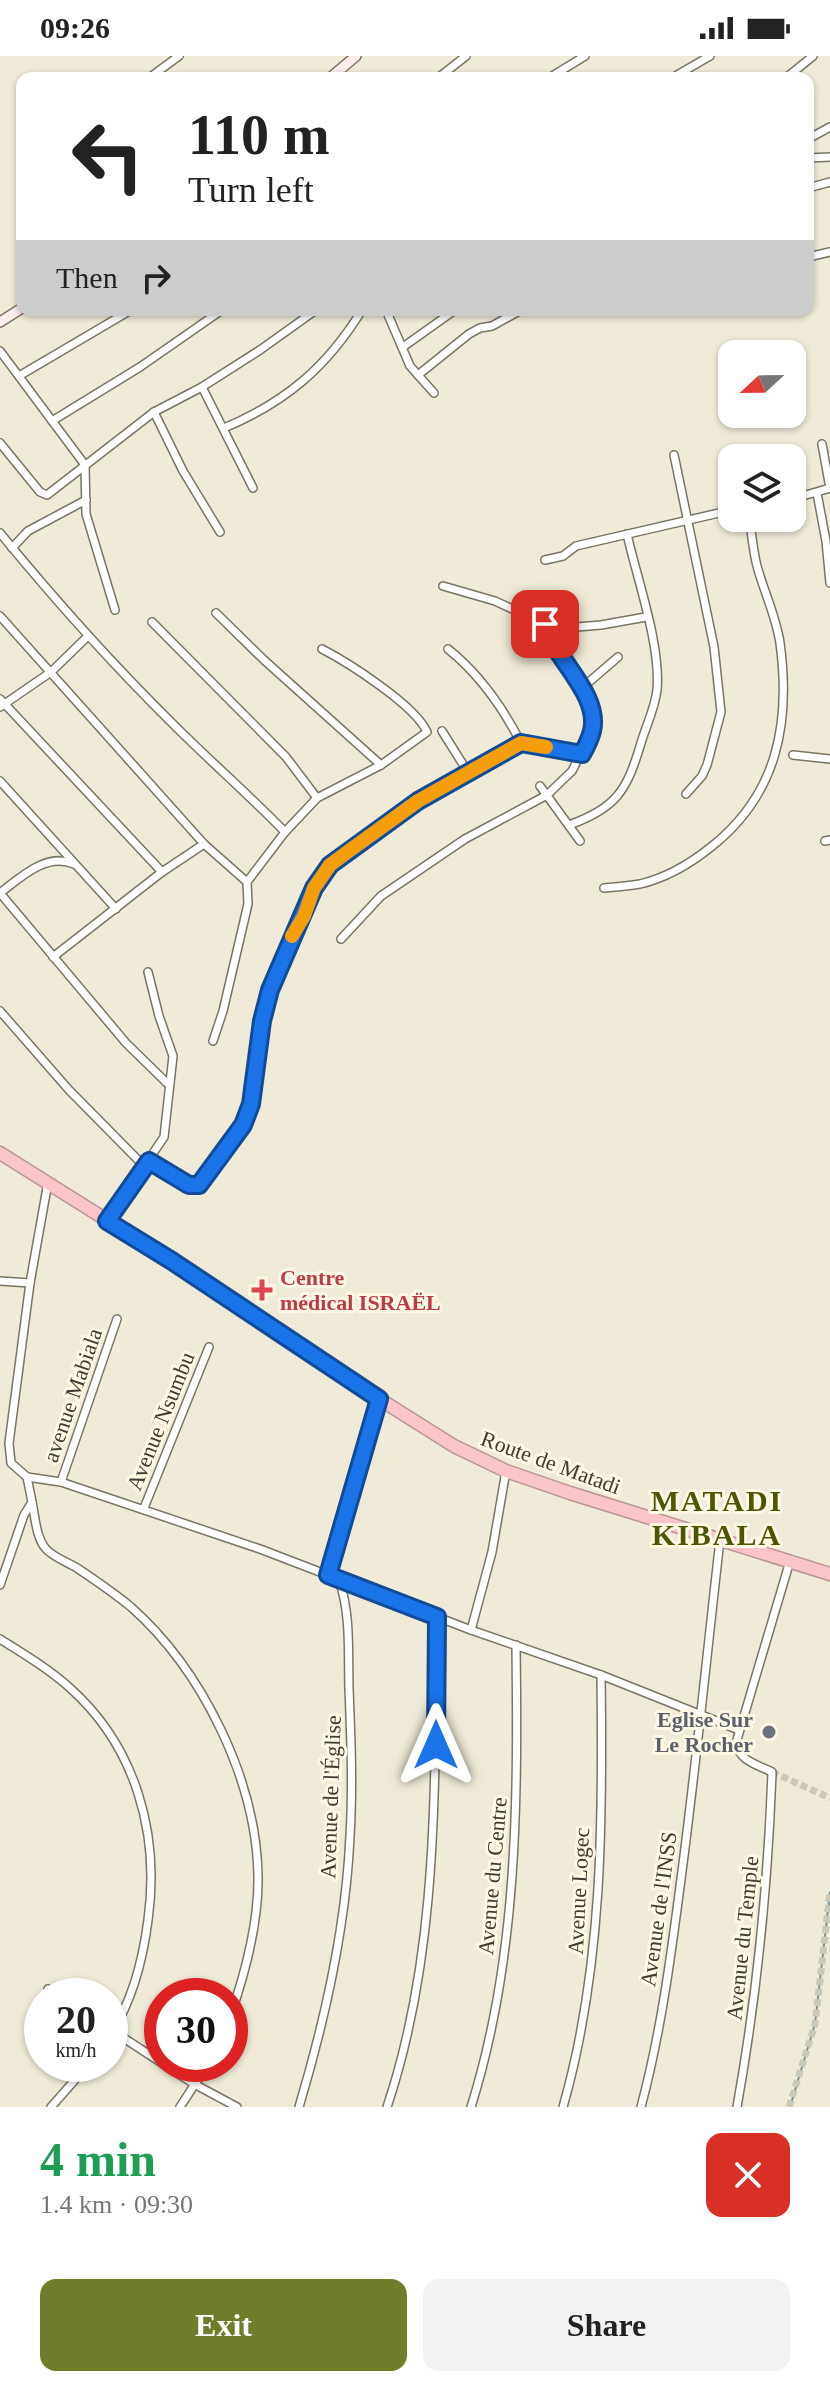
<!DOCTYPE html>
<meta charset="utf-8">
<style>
body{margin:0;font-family:Georgia,serif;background:#f2f2f2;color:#222;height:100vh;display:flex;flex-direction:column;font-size:30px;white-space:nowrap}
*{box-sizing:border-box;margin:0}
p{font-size:26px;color:#767676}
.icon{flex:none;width:44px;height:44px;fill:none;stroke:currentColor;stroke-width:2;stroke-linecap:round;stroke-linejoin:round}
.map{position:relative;height:2051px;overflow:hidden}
.drawer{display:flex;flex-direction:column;background:#fff;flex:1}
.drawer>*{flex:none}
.banner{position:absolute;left:16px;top:16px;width:798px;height:244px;border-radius:16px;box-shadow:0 2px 6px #0004;background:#fff;color:#222;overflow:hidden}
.needle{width:52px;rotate:248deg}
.fabs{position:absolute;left:718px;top:284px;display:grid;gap:16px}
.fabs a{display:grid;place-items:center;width:88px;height:88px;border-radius:16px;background:#fff;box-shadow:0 2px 6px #0004;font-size:40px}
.speed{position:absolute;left:24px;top:1922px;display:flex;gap:16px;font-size:40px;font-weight:700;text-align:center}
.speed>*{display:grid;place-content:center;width:104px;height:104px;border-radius:50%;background:#fff;box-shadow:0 2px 6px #0004;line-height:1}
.speed small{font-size:20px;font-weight:400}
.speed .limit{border:12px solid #d22;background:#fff;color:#111}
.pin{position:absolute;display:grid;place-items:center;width:68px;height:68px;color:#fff;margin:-34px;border-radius:16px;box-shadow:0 4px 12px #0006}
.me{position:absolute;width:88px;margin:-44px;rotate:0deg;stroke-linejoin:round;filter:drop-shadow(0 0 6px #0008)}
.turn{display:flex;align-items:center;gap:28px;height:168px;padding:0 40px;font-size:36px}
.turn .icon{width:104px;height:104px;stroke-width:2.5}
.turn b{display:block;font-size:56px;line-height:68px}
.then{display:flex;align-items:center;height:76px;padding:0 40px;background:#0003;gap:16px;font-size:30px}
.round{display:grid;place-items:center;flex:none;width:84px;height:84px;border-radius:16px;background:#f2f2f2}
.headline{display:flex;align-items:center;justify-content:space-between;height:136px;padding:0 40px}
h1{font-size:48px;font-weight:600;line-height:60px;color:#1e9e55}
.primary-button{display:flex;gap:16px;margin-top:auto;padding:16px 40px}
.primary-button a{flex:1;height:92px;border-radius:16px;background:#707d2a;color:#fff;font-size:32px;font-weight:600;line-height:92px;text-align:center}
.primary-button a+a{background:#f2f2f2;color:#222}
.status{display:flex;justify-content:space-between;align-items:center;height:56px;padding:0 40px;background:#fff;direction:ltr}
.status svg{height:22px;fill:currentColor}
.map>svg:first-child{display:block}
</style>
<div class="status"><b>09:26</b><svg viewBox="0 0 49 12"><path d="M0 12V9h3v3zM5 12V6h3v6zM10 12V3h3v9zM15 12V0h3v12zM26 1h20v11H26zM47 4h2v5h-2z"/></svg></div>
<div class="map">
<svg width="830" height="2051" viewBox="0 0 830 2051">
<rect width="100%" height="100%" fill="#f0ebd8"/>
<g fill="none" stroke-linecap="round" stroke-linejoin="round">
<polyline stroke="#749099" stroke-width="2" points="790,2051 815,1968 830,1836"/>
<g stroke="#ccc8b7" stroke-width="7" stroke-dasharray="7 3.5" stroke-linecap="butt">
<polyline points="772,1716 830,1742"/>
<polyline points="789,2051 815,1968 830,1836"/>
</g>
<g stroke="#797564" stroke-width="10">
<g id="street">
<polyline points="149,22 179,0"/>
<polyline points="438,22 466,0"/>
<polyline points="549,22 585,0"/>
<polyline points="672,22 710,0"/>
<polyline points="786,22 813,0"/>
<polyline points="808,83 830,71"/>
<polyline points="808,102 830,101"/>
<polyline points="808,132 830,126"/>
<polyline points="808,201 830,196"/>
<polyline points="386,254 410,310 434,337"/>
<polyline points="403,291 455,254"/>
<polyline points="0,295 85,409 86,458 115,554"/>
<polyline points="418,319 469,278 480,272 492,270 521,254"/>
<polyline points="19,320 131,254"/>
<polyline points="202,331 253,432"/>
<polyline points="154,356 183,415 220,476"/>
<polyline points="52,365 140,311 222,254"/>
<path d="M224,372c62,-26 103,-61 138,-118"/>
<polyline points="0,387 40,436 47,439 154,356 202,331 260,294 316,254"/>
<polyline points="822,388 830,432"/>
<polyline points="674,399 714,591 721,656 707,709 702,720 686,738"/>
<polyline points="817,437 826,485 830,527"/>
<polyline points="792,443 830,432"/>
<path d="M0,477c55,67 112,131 174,192 36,36 75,70 111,107"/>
<polyline points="12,492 28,475 86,444"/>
<polyline points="545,504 563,500 576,490 732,454"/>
<polyline points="443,530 495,545 545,568 565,572 601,569 646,561"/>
<polyline points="216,557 264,604 381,709"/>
<polyline points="0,560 204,788 247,826"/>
<polyline points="152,566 286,701 317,742"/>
<polyline points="582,632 618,601"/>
<polyline points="0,643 162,816"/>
<polyline points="0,651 51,616 88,580"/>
<polyline points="442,675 469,718"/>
<polyline points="521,687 582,698"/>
<polyline points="793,699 830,703"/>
<polyline points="0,725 116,853"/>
<polyline points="540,730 580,785"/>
<path d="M569,769c48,-17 58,-35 72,-82 5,-17 14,-35 16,-53 4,-45 -20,-111 -30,-156"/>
<polyline points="825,785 830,784"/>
<path d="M604,832c12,-1 24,-2 36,-4 26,-6 51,-21 71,-37 66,-52 80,-123 69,-204 -4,-27 -16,-51 -23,-77 -4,-15 -5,-32 -8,-48"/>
<polyline points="0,837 126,987 168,1028"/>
<path d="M0,837c21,-16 47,-41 74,-29"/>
<polyline points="341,883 381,840 465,783 547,739 572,715 592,676 593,664 582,632 548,582 545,568"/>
<polyline points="53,901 162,816 204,788"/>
<polyline points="0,955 69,1034 145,1111"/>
<path d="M213,985l10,-30 25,-107 -1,-22 38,-50 32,-34 64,-33 46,-33c-11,-26 -78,-69 -105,-83"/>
<path d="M149,1105l40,24h10l44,-60 8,-21 11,-83 8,-31 44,-102 16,-23 88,-64 103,-58c-18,-35 -43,-70 -73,-94"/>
<polyline points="107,1165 164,1081 173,1000 159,960 148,916"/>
<polyline points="0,1225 30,1227"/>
<polyline points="27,1421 61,1426 260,1493 471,1574 601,1619 739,1674"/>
<polyline points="61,1426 117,1263"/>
<path d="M32,1446c3,14 4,36 14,47 7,8 21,13 31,19 18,12 37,25 54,39 71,63 125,172 127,268 1,46 -13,99 -28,142"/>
<polyline points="144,1452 209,1291"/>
<polyline points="328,1519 379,1343"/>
<polyline points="0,1529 24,1459 32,1446 27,1421 11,1407 9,1387 30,1227 48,1126"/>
<polyline points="471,1574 492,1496 506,1415"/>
<path d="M0,1583c24,15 49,30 70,49 66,59 90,146 78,232 -5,39 -16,82 -38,115"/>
<polyline points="48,1933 59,1940"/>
<polyline points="110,1973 162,2007"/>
<polyline points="163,2008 196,2029 237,2051"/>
<polyline points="51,2051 89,2008"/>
<polyline points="180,2051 208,2008"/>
<path d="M299,2051c26,-87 47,-180 51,-271 3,-48 1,-98 -1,-147 -1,-36 2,-75 -10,-109"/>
<path d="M387,2051c53,-158 47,-326 50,-490"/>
<path d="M471,2051c47,-149 47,-307 45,-462"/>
<path d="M563,2051c40,-140 40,-288 38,-432"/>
<path d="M641,2051c20,-75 30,-151 40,-228 15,-113 26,-226 39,-339"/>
<path d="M737,2051c20,-112 31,-221 35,-335 -14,-7 -33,-11 -36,-29l54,-182"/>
</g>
</g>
<g stroke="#797564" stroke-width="12">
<g id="secondary">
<polyline points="330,22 356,0"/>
<polyline points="0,266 22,252"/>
</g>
</g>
<g stroke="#b89494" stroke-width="15">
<polyline id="highway" points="0,1097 172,1205 319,1305 454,1390 506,1415 570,1437 830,1518"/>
</g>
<use href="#street" stroke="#fff" stroke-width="7"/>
<use href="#secondary" stroke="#feedef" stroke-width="9"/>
<use href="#highway" stroke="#fac4c9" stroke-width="12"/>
</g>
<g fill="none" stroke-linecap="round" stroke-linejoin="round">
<g stroke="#114b97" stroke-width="20">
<path id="route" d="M436,1689l1,-128 -109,-42 51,-176 -207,-138 -65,-40 42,-60 40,24h10l44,-60 8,-21 11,-83 8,-31 44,-102 16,-23 88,-64 103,-58 61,11c4,-7 8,-15 10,-23 9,-37 -39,-73 -47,-107"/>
</g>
<use href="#route" stroke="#1a73e8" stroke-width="14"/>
<polyline stroke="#f59e0b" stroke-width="14" points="292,880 304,860 314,832 330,809 346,797 418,745 521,687 546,691"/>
</g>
<path fill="#e0444e" stroke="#fef8e5" stroke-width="3" d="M258 1222h8v8h8v8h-8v8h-8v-8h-8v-8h8z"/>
<circle fill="#6b7280" stroke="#fef8e5" stroke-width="3" cx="769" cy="1676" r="8"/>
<g text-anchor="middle" stroke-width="6" stroke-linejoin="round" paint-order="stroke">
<g font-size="22" font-weight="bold" fill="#be3a42" stroke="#fef8e5" text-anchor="start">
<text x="280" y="1229">Centre<tspan x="280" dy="25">médical ISRAËL</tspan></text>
</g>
<g font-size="22" fill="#3d3b33" stroke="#fef8e5">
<text transform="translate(72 1339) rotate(-71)" y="8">avenue Mabiala</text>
<text transform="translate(160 1365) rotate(-68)" y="8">Avenue Nsumbu</text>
<text transform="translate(551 1406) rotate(20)" y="8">Route de Matadi</text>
<text transform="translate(330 1741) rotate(-88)" y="8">Avenue de l'Église</text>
<text transform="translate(492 1820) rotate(-85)" y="8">Avenue du Centre</text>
<text transform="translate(578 1835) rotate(-87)" y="8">Avenue Logec</text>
<text transform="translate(658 1853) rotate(-82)" y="8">Avenue de l'INSS</text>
<text transform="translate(742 1882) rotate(-84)" y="8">Avenue du Temple</text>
</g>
<g font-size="22" font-weight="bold" fill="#5b616d" stroke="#fef8e5" text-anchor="end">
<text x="753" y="1671">Eglise Sur<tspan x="753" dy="25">Le Rocher</tspan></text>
</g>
<g font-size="30" font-weight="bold" letter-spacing="2" fill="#4c5701" stroke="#fef8e5">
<text x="717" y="1455">MATADI<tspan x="717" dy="34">KIBALA</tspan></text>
</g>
</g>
</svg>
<div class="fabs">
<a><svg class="needle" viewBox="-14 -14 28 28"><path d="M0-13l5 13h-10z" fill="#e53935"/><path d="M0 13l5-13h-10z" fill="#767676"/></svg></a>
<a><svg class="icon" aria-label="layers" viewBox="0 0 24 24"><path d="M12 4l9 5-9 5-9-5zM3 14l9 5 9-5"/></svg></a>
</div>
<div class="speed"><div>20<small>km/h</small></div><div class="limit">30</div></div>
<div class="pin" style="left:545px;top:568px;background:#d93025"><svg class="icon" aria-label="arrive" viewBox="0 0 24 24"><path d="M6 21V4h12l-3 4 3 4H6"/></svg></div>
<svg class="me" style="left:436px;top:1689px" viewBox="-20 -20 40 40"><path d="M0-17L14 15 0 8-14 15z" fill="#1a73e8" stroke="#fff" stroke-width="4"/></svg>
<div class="banner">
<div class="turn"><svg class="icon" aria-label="left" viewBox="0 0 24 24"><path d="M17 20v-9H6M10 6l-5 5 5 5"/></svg><div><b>110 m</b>Turn left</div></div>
<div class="then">Then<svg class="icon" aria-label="right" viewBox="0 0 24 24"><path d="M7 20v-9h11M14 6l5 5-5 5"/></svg></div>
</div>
</div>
<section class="drawer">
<div class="headline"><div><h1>4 min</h1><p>1.4 km · 09:30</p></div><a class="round" style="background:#d93025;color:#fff"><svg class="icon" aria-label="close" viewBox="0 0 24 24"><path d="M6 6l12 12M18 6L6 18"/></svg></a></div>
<div class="primary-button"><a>Exit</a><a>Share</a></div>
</section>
